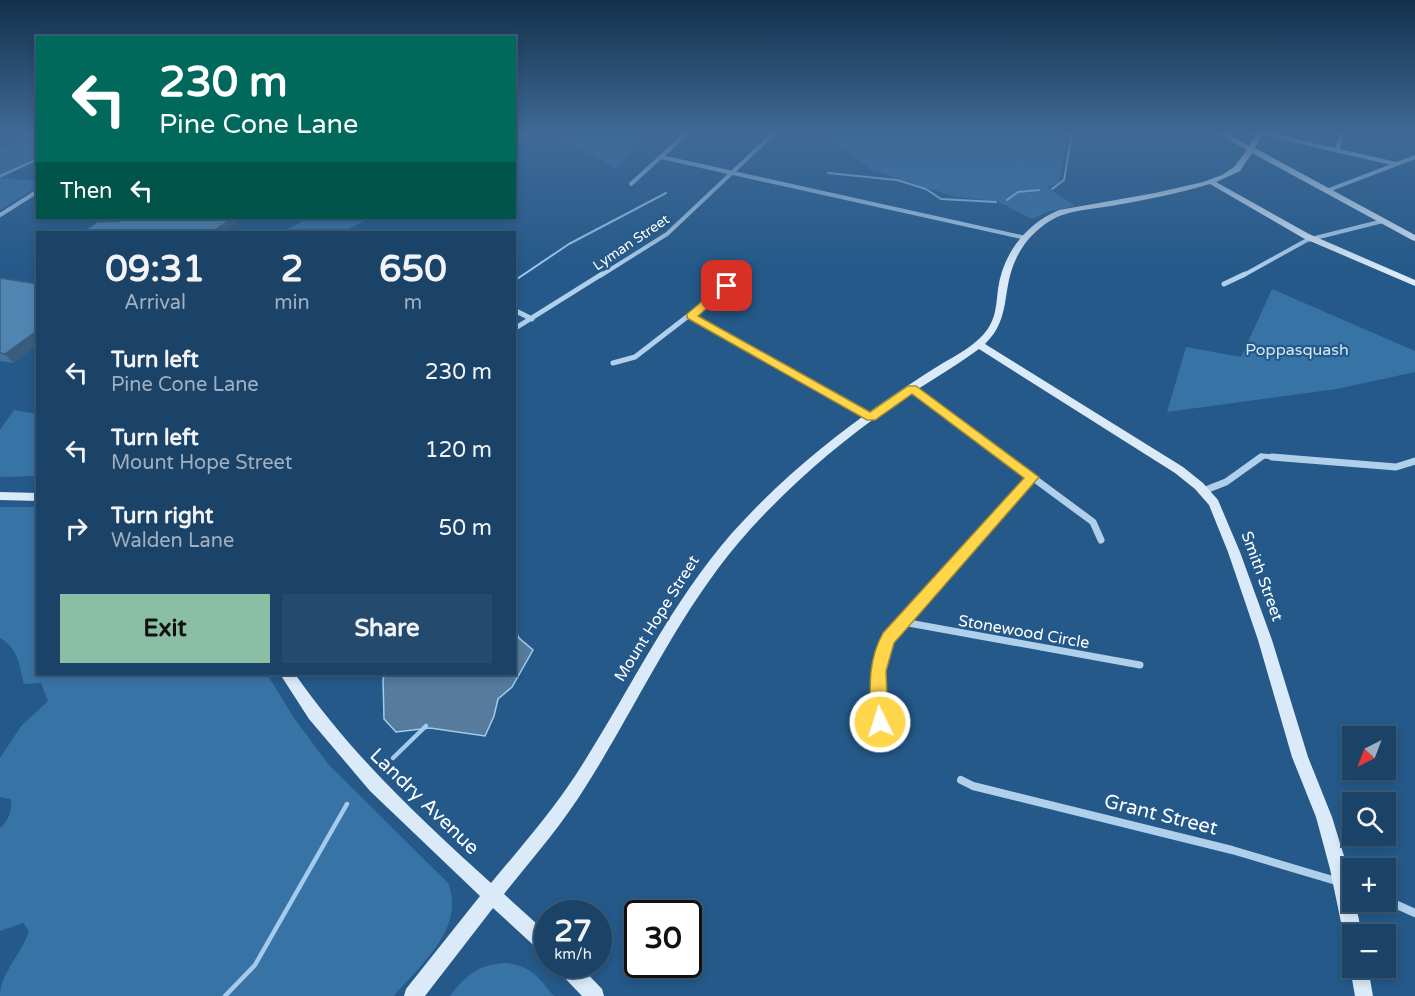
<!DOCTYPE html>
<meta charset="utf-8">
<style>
body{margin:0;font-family:"Varela Round",sans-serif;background:#244a6d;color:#f1f3f6;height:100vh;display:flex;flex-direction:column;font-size:22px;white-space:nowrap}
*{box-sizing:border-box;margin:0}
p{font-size:20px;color:#a0b0c0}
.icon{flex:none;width:33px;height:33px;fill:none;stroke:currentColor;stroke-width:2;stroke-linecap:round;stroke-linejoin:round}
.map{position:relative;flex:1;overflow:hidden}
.sheet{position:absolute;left:36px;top:231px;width:480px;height:444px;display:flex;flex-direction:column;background:#1b4367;border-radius:0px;box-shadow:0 3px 9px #0003,0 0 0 2px #395c7b}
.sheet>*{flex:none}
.hud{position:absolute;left:36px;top:36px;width:480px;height:183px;border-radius:0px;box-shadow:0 3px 9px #0003,0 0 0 2px #395c7b;background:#00695c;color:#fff;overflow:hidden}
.needle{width:39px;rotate:222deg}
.tools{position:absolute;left:1342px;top:726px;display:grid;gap:12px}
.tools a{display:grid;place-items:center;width:54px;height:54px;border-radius:0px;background:#1b4367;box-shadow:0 3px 9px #0003,0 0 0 2px #395c7b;font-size:30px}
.speed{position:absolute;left:534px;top:900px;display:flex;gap:12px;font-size:30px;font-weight:700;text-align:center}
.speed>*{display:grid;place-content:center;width:78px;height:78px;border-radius:50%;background:#1b4367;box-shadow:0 3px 9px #0003,0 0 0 2px #395c7b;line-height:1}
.speed small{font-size:15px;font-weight:400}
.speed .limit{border:3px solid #111;border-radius:9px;background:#fff;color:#111}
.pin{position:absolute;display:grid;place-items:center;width:51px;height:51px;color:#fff;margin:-26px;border-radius:12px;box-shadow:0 3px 9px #0006}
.me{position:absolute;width:66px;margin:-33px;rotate:356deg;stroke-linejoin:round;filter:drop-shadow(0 0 4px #0008)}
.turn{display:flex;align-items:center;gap:21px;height:126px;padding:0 24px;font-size:27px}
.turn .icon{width:78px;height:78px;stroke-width:2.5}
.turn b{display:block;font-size:42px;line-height:51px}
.then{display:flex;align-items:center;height:57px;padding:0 24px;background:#0003;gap:12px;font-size:22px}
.eta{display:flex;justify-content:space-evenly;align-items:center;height:102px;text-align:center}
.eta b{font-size:36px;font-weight:800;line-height:42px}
.primary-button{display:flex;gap:12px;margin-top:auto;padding:12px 24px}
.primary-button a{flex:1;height:69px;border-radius:0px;background:#8abfa5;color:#111;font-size:24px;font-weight:800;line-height:69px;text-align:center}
.primary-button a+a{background:#244a6d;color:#f1f3f6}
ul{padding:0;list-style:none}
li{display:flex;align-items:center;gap:18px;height:78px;padding:0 24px}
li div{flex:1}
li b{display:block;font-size:22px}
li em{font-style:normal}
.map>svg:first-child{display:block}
</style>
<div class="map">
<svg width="1415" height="996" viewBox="0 0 1415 996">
<rect width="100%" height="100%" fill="#245989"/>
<g fill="#3873a6">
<polygon points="554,133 645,133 616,169"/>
<polygon points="825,133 1068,133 1059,183 1047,187 1075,206 1047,212 1032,219 997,201 956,197 871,170"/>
<polygon points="37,137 37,161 2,178 37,181 37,187 0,210 0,149"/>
<polygon points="309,218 369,218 343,232 282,232"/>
<polygon points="1272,289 1415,351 1415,372 1337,389 1167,412 1186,347 1241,357"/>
<polygon points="14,410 37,414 37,476 0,477 0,430"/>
<path d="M0,507h37l1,167h229l27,44 35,47 119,118c18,45 -27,81 -54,113h-394c0,-23 22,-42 29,-65l-6,-8 -23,8v-103c9,-7 12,-18 11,-29l-11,-2v-39l21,-32 27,-25 -7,-18 -17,1c-5,-19 -5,-35 -24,-46z"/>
<path d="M507,963c26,4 31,14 47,33h-104c17,-22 29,-32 57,-33z"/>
</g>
<polygon fill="#567b9c" stroke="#a4cbeb" stroke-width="1.5" points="515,629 519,638 533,650 512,687 498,699 494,716 485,736 430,728 396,732 384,719 383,679 385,674 514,674"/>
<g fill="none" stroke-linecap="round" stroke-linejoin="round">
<g stroke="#a4cbeb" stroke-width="2">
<polyline points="828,173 897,180 926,189 941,199 996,202"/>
<polyline points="0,176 38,159"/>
<polyline points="1052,189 1064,180 1072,133"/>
<polyline points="1007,200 1018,192 1039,190"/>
<polyline points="514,281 569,244 666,193"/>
</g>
<g stroke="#a4cbeb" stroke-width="4.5">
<polyline points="393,758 426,726"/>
<polyline points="225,996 255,965 347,804"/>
</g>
<g stroke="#b0cfea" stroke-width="4">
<polyline points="1261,133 1396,164"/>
<polyline points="1337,151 1342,133"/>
<polyline points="661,157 1026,238"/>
<polyline points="631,184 687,133"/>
<polyline points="1326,191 1415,157"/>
<polyline points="0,215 38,191"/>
<polyline points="600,276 667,234 774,133"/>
<polyline points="1242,276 1307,240 1383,221"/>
</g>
<g stroke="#b0cfea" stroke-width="5">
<polyline points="1224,284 1245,274"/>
<polyline points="514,310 532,319"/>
<polyline points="690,316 871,417"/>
<polyline points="514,329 602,274"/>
<polyline points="613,363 635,357 727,286"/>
<polyline points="912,388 1007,458"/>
<polyline points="1258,458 1262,456 1290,458"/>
</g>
<g stroke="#b0cfea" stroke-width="7">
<polyline points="1005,457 1093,522 1101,540"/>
<polyline points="1272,457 1396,467 1415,461"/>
<polyline points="1203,491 1226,482 1261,457"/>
<polyline points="903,622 1140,665"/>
<polyline points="877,694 880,662 889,638 1032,477"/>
</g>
<g stroke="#b0cfea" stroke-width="8">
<polyline points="877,692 879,714 888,739"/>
<polyline points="961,780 973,786 1232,850 1353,886"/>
<polyline points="1386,900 1415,913"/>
</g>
<g fill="#dbeaf8" fill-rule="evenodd">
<path d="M1218,133h9l22,13 7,-13h7l-8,15 160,87v6l-3,-1 -160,-87 -12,18 -24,11 93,52 106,46v6l-112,-48 -93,-54c-33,10 -66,16 -99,22 -18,3 -38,4 -54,11 -18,9 -33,24 -41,42 -15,31 -4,59 -31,85l198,123 20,16 15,17 22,52 32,88 36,117 24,60 16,52 14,65h-9v12l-6,-3 -3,-6 -14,-68 -14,-52 -24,-60 -34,-117 -30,-88 -19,-47 -14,-16 -20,-16 -196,-124c-27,20 -58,37 -87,57 -55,38 -108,84 -152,135 -63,74 -102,163 -154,245 -24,39 -54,73 -82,108l44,40v22l-6,-3 -49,-45 -68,88h-21l2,-7 74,-93 -110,-105 -61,-72 -29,-45h15c56,80 123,143 196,209 29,-35 59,-69 84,-107 53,-81 93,-170 157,-243 44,-49 96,-93 150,-130 20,-14 40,-27 61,-40 14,-8 29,-16 40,-28 13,-14 13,-29 15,-46 5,-36 28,-65 61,-79l96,-17 48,-11 19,-7 12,-8 13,-17z"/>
<polygon points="0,492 38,493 38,501 0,500"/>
<polygon points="1352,961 1353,968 1368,968 1373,996 1355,996 1350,968"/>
<polygon points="556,964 578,964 602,989 604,996 582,996 558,971"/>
</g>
</g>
<polygon fill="#457299" points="0,278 13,363 0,361"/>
<g fill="#385d7d">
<polygon points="232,218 238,218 238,221 223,232 212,232"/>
<polygon points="38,330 38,345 13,363 5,354"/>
</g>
<g fill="#5085b2" stroke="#385d7d" stroke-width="1.5">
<polygon points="125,218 232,218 212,232 83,232 97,222 120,221"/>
<polygon points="0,278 38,284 38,330 5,354 0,353"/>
</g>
<linearGradient id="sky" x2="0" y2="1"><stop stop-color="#14314b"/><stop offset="0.49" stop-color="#3f6a97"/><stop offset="1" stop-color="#3f6a97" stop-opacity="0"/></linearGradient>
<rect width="1415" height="273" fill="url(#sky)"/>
<path fill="#ffd54a" stroke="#a68a30" stroke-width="1.5" d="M724,283l8,3 -34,30 172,96 38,-26h8l123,91 -145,166 -8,28 2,51 -2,5 -6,3 -6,-3 -3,-5c-1,-33 -4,-60 12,-89l141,-155 -112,-84 -37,26h-8l-180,-102v-4z"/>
<g text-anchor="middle" stroke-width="4.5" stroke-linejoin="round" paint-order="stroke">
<g font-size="14" fill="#fff" stroke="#245989">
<text transform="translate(631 242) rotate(-34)" y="5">Lyman Street</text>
</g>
<g font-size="16" fill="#d4e7f7" stroke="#245989">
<text x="1297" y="355">Poppasquash</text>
</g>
<g font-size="16" fill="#fff" stroke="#245989">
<text transform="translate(1263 576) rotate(70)" y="6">Smith Street</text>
<text transform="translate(656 618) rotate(-58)" y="6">Mount Hope Street</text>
<text transform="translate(1024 631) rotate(10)" y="6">Stonewood Circle</text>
</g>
<g font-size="20" fill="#fff" stroke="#245989">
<text transform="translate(425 801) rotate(44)" y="7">Landry Avenue</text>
<text transform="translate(1161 814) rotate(14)" y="7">Grant Street</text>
</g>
</g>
</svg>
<div class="tools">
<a><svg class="needle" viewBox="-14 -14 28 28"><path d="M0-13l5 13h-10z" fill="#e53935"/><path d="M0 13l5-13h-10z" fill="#a0b0c0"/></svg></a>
<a><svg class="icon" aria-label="search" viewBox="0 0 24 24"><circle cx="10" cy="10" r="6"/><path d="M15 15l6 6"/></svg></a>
<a>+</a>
<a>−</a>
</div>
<div class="speed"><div>27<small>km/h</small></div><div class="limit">30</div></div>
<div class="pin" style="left:727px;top:286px;background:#d93025"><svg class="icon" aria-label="arrive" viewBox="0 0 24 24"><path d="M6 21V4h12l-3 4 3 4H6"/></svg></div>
<svg class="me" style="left:880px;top:722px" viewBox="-20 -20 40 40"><circle r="17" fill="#ffd54a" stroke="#fff" stroke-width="3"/><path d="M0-11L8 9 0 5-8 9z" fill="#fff"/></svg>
<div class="hud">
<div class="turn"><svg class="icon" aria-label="left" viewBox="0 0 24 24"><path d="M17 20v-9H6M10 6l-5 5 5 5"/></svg><div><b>230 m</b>Pine Cone Lane</div></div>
<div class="then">Then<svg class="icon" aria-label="left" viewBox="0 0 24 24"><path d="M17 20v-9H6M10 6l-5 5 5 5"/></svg></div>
</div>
<section class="sheet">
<div class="eta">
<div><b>09:31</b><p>Arrival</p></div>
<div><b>2</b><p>min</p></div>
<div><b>650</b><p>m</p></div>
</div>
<ul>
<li><svg class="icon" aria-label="left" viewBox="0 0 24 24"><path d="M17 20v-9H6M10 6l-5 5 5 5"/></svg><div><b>Turn left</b><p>Pine Cone Lane</p></div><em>230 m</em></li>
<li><svg class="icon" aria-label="left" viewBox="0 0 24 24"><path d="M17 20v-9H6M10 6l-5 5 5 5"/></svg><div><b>Turn left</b><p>Mount Hope Street</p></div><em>120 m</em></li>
<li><svg class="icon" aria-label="right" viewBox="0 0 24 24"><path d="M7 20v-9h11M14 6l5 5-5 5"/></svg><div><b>Turn right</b><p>Walden Lane</p></div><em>50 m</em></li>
</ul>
<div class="primary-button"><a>Exit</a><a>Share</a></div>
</section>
</div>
